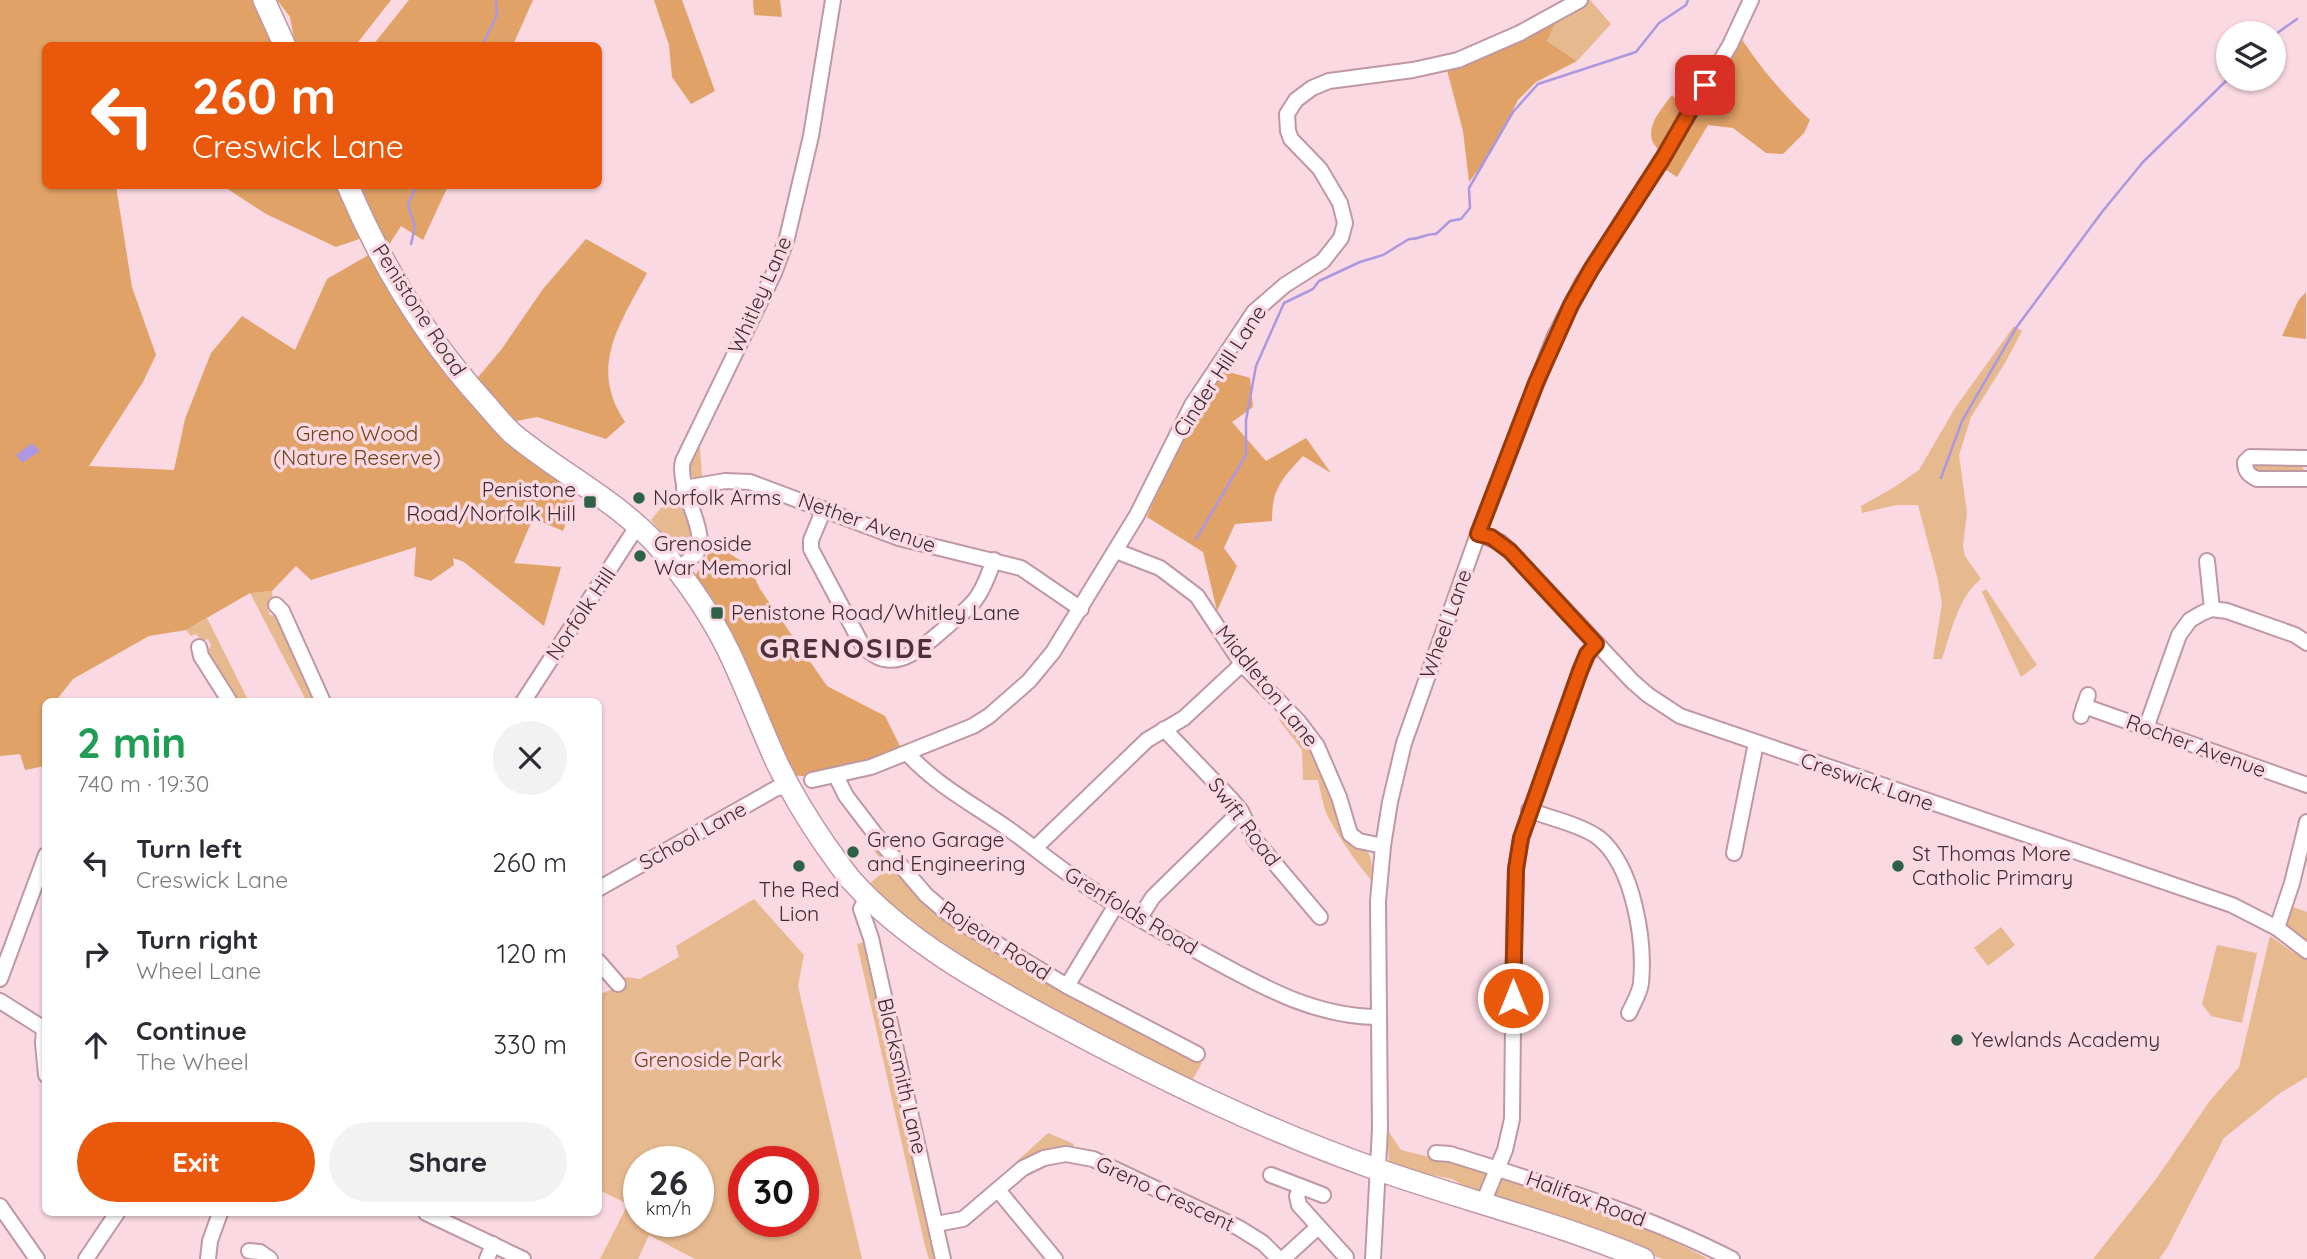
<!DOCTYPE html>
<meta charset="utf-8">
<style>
body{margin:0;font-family:Quicksand,sans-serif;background:#f2f2f3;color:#2b2b33;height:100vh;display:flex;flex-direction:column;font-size:26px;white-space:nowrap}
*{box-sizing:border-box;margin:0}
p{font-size:23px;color:#7c7c81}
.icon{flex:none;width:38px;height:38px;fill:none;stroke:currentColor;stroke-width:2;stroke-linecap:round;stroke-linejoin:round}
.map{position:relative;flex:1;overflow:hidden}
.details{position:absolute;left:42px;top:698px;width:560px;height:518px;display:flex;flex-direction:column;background:#fff;border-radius:10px;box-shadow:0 2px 5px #0004}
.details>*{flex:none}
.banner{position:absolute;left:42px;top:42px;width:560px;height:147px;border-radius:10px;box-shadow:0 2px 5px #0004;background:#ea580c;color:#fff;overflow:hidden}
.tools{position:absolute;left:2216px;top:21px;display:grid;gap:14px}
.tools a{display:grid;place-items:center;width:70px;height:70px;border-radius:50%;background:#fff;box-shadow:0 2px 5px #0004;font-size:35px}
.speed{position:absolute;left:623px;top:1146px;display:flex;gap:14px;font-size:35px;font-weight:700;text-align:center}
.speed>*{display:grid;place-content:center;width:91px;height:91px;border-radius:50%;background:#fff;box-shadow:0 2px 5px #0004;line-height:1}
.speed small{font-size:18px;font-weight:400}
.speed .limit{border:10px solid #d22;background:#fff;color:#111}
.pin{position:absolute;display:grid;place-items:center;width:60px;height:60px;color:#fff;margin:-30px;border-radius:14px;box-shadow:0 4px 10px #0006}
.me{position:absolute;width:77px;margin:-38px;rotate:0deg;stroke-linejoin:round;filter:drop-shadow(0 0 5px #0008)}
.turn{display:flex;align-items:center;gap:24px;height:147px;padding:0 35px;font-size:32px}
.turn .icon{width:91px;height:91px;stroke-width:2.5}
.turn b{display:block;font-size:49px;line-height:60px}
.round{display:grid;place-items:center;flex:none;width:74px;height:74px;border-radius:37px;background:#f2f2f3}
.headline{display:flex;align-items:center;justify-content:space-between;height:119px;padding:0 35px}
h1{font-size:42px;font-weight:800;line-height:52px;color:#1e9e55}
.cta{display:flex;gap:14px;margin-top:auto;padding:14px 35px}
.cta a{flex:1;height:80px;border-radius:42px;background:#ea580c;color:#fff;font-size:28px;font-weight:800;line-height:80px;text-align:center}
.cta a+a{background:#f2f2f3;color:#2b2b33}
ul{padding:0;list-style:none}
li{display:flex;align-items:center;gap:21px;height:91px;padding:0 35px}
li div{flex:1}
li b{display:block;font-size:26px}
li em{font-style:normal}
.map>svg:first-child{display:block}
</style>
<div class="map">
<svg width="2307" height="1259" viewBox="0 0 2307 1259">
<rect width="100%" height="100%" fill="#fbd9e2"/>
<g fill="#e7b98f" fill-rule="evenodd">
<polygon points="1590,0 1611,24 1577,61 1547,41 1555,24 1551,19"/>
<path d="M2014,326l8,5 -17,32 -34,54 -12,38 8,58 -4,33 2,10 16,23c-23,18 -30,54 -39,80h-9l9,-56 -5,-27 -19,-71h-22l-34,8 -1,-7 32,-18 26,-18 36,-62z"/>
<polygon points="700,446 702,477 694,478 690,474 688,466"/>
<polygon points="2252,464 2302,464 2304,471 2301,474 2253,476 2249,467"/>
<path d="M679,495c5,17 26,52 -3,55l-25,-30 18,-22z"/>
<polygon points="1986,589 2037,665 2021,677 1982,592"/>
<polygon points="272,591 273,602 268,610 270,615 279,616 318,702 307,702 250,593"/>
<polygon points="207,618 249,702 235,702 208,657 207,652 211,645 208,639 202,641 196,634 191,636 186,630"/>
<path d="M1281,715c26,24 43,52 52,86 3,10 4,22 8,32 10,27 36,0 30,47 -16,-19 -30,-40 -42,-61 -6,-11 -8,-27 -11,-39h-15l-1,-30 -23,-30z"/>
<path d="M877,844l118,106 207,113 -12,21c-65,-34 -129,-68 -192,-106 -46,-27 -91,-55 -130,-93l20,-17 -14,-17z"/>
<path d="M754,899l50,56 -6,31 64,273h-167l-46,-24 -11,24h-38l28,-55 -29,-14 -1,-195 17,-7 11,-11 14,2 39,-22 -3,-11zM639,1162h59v60h-59zM744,1162h59v60h-59z"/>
<polygon points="2290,906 2307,912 2307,944 2285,925"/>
<polygon points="2001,927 2015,945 1988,966 1974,948"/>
<polygon points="2270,936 2294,953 2307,959 2307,1077 2280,1093 2224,1138 2167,1248 2159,1259 2093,1259 2156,1179 2209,1102 2239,1067"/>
<polygon points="865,942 936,1259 929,1259 925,1246 857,944"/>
<polygon points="2217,945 2257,953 2242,1023 2211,1016 2202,1004"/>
<polygon points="1387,1129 1401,1150 1485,1171 1487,1177 1482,1191 1477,1193 1452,1179 1415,1172 1389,1162"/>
<path d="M1048,1133l26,11 -2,5c-20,1 -37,4 -54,15l-2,-2z"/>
<polygon points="1498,1175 1647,1227 1708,1259 1663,1259 1492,1198"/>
</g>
<g fill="#e0a267">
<polygon points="0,0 253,0 274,45 46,46 46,186 116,186 132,287 156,355 143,382 89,466 174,470 185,419 211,353 242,316 295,350 327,279 372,253 408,315 577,491 563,531 533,518 514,563 561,567 544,626 464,562 453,558 454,565 431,581 414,576 416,547 311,580 296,566 272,591 250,593 186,630 149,636 73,679 55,702 46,702 45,766 25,770 20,754 0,756"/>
<polygon points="277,0 391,0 355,46 295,45 290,17"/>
<polygon points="409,0 533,0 513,45 373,45"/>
<polygon points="654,0 682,0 715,91 691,104 672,77 669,45"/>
<polygon points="753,0 780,0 782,17 754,15"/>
<polygon points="1551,19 1555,24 1547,41 1577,61 1536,82 1518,100 1490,154 1469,182 1463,131 1447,70 1498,50"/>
<path d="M1741,38c20,31 43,57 69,82l-6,13 -21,21 -17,-1 -33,-25 -25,-3 -31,52 -14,-9z"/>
<path d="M1672,95l13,12 -25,44c-21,-18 0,-40 12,-56z"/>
<polygon points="223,186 338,186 362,238 336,247 266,214"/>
<polygon points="356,186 448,186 423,240 401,226 385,251"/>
<path d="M586,239l61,34c-27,51 -59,94 -22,149l-19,17 -69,-22 -26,5 -38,-39 28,-33 42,-61z"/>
<polygon points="2306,292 2306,339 2282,336 2298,301"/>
<path d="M1222,370l28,8 3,29 -21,15 34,39 40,-23 25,35 -28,-17c-21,23 -31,32 -31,65l-37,3 -11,24 13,18 -20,45 -14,-59 -56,-35c22,-51 44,-100 75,-147z"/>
<path d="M710,541l39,25 11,23 67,97 58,30 18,36c-21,6 -95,31 -112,22l-72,-163 -25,-34 13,-19z"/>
</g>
<polygon fill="#ab98e1" points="32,443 40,451 22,463 16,455"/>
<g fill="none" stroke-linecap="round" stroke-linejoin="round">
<g stroke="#ab98e1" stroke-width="2.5">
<polyline points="2273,36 2297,19"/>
<polyline points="482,46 497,15 496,0"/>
<polyline points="411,244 415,227 408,205 416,186"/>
<polyline points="1941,478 1962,421 2016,328 2102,212 2143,162 2228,79"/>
<path d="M1196,539l50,-84v-35l10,-54 28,-63 29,-14 6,-8 41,-19 23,-7 26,-16c11,1 16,-6 27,-5l14,-13 11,-2 9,-11 -1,-20 44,-76 25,-28 98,-32 23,-29 27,-18 2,-5"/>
</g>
<g stroke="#bf98a3" stroke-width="18">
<g id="minor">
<path d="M2307,458l-57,-1 -5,5c0,10 4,13 12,17h50"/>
<polyline points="684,488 725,481 750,482 899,538 1021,568 1081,609"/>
<path d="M824,509l-13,31v9l50,94c29,35 57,8 83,-14 10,-9 22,-18 31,-29 9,-11 14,-27 19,-40"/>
<polyline points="1478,534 1500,542 1510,551 1632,681 1648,695 1680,716 2232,905 2277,928 2307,951"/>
<polyline points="1116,551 1160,568 1197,596 1242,664 1298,721 1317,746 1339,797 1350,834 1359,841 1383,846"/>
<polyline points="2207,561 2212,609"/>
<path d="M676,570c7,-5 16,-11 21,-18 12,-21 -21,-64 -14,-91l91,-188 13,-35 24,-102 22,-136"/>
<polyline points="276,605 282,611 323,702"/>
<polyline points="199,647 201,656 230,702"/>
<polyline points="523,702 638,525"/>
<polyline points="2084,706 2307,785"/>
<polyline points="2081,716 2088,695"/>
<polyline points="2146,728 2179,635 2190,620 2202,613 2212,609 2227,611 2295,635 2307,643"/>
<polyline points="1164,729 1231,799 1241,811 1255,840 1320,917"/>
<path d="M908,754c29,32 67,51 102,76 24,17 47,37 72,53 40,27 82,50 124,73 55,30 108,61 173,61"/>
<polyline points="836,776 846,796 885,847 926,895 940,907 957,920 1067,986 1197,1054"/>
<polyline points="812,780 871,767 973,726 989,716 1029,681 1053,652 1137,515 1192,405 1254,312 1285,285 1323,261 1341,238 1345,223 1340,203 1320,169 1291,139 1288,131 1287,114 1296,100 1312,88 1329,81 1413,70 1458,60 1520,33 1580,0"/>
<path d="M1529,810c20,8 53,15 70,28 35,29 46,103 42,145 -1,10 -8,21 -12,30"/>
<polyline points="1035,848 1147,740 1184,718 1242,664"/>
<polyline points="1734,853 1756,743"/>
<polyline points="598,889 775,789 788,785"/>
<polyline points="867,896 861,909 871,938 943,1259"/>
<polyline points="1139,919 1153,897 1241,811"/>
<polyline points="2277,928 2292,883 2307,822"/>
<polyline points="598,961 618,984"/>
<polyline points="0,979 46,855"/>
<polyline points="1067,986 1116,905"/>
<polyline points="0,1001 46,1030"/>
<polyline points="44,1029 43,1043 46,1075"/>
<path d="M1436,1153l14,1c96,30 192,59 282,105"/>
<polyline points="1271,1175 1323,1195"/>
<polyline points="1301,1187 1297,1196 1299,1205 1346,1257"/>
<polyline points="998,1190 1055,1259"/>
<polyline points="1483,1203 1505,1150 1512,1119 1514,931 1516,869 1521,838 1580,671 1588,654 1596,644"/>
<polyline points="0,1206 37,1259"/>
<polyline points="426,1213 523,1259"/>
<polyline points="936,1224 963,1219 1023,1168 1044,1158 1066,1154 1093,1159 1239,1228 1263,1243 1279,1259"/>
<polyline points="249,1251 260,1252 270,1259"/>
<polyline points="86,1259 117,1213"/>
<polyline points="208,1259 210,1241 220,1213"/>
<polyline points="487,1259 493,1244"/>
<polyline points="1283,1259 1318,1227"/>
<polyline points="1373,1259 1380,1129 1378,901 1383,846 1390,802 1404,743 1478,534 1554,338 1583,282 1663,158 1730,45 1751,0"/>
</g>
</g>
<g stroke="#bf98a3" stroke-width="24">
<g id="highway">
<polyline points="264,0 285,46"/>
<path d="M348,186c33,78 78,152 135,215 10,11 19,23 30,33 47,39 105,67 146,113 26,31 51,66 69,103 18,37 32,76 49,113 14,29 31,57 49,83 9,12 17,25 27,36 53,58 126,99 194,136 108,58 213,110 329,151 88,31 180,53 267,90"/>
</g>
</g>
<use href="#minor" stroke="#fff" stroke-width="14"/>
<use href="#highway" stroke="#fff" stroke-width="21"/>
</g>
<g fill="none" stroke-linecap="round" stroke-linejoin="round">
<g stroke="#983908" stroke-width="18">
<polyline id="route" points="1513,998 1516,869 1521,838 1580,671 1587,654 1596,644 1510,551 1491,537 1478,534 1536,383 1571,305 1592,268 1663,158 1705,85"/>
</g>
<use href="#route" stroke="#ea580c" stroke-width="12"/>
</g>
<g fill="#2d6248" stroke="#fbd9e2" stroke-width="2.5">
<circle cx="639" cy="498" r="7"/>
<rect x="583" y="495" width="14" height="14" rx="3.5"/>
<circle cx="640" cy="556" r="7"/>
<rect x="710" y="606" width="14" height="14" rx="3.5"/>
<circle cx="853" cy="852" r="7"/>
<circle cx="799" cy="866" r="7"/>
<circle cx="1898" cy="866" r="7"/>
<circle cx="1957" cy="1040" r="7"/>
</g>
<g text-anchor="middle" stroke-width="7" stroke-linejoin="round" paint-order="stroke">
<g font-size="21" fill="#3d2d32" stroke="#fbd9e2">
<text transform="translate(760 295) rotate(-66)" y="7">Whitley Lane</text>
<text transform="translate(419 310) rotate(57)" y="7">Penistone Road</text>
<text transform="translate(1220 371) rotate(-57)" y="7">Cinder Hill Lane</text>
<text transform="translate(867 523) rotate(19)" y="7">Nether Avenue</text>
<text transform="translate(581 614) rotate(-56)" y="7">Norfolk Hill</text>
<text transform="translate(1446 624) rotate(-70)" y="7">Wheel Lane</text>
<text transform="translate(1267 686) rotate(51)" y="7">Middleton Lane</text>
<text transform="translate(2196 746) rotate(20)" y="7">Rocher Avenue</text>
<text transform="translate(1867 782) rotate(19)" y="7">Creswick Lane</text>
<text transform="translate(1244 822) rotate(53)" y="7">Swift Road</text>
<text transform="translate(693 836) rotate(-29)" y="7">School Lane</text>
<text transform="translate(1131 911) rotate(31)" y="7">Grenfolds Road</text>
<text transform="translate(995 941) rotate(33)" y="7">Rojean Road</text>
<text transform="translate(902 1076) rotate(77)" y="7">Blacksmith Lane</text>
<text transform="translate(1165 1194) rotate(25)" y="7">Greno Crescent</text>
<text transform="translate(1586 1199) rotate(20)" y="7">Halifax Road</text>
</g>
<g font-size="21" fill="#6d4317" stroke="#fbd9e2">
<text x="357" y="441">Greno Wood<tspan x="357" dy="24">(Nature Reserve)</tspan></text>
<text x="708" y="1067">Grenoside Park</text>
</g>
<g font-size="21" fill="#3d2d32" stroke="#fbd9e2" text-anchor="start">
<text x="576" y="497" text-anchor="end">Penistone<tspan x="576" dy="24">Road/Norfolk Hill</tspan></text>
<text x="653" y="505">Norfolk Arms</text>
<text x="654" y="551">Grenoside<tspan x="654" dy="24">War Memorial</tspan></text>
<text x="731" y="620">Penistone Road/Whitley Lane</text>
<text x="867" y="847">Greno Garage<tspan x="867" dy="24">and Engineering</tspan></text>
<text x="1912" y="861">St Thomas More<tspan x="1912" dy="24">Catholic Primary</tspan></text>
<text x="799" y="897" text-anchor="middle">The Red<tspan x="799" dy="24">Lion</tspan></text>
<text x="1971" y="1047">Yewlands Academy</text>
</g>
<g font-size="28" font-weight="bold" letter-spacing="2" fill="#4f2f39" stroke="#fbd9e2">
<text x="847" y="658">GRENOSIDE</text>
</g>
</g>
</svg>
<div class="tools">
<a><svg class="icon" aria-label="layers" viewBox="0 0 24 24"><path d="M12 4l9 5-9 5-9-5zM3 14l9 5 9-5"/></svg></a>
</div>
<div class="speed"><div>26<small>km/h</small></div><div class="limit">30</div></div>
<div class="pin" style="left:1705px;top:85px;background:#d93025"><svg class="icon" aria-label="arrive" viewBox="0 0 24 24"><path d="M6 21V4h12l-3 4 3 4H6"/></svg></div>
<svg class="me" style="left:1513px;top:998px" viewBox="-20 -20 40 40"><circle r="17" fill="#ea580c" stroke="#fff" stroke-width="3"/><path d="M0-11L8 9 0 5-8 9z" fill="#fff"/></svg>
<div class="banner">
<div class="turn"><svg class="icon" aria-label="left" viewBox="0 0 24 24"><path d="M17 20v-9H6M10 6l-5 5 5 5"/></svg><div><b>260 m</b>Creswick Lane</div></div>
</div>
<section class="details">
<div class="headline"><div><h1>2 min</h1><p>740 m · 19:30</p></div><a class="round"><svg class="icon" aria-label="close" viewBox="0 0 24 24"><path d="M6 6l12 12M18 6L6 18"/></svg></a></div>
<ul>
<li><svg class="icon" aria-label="left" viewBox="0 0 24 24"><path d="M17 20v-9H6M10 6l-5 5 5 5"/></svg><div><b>Turn left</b><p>Creswick Lane</p></div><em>260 m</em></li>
<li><svg class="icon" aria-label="right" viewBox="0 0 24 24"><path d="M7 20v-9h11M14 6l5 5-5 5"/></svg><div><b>Turn right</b><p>Wheel Lane</p></div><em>120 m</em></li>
<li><svg class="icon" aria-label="ahead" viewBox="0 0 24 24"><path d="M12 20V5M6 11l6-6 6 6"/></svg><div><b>Continue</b><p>The Wheel</p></div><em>330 m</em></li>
</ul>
<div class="cta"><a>Exit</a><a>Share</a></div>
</section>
</div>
